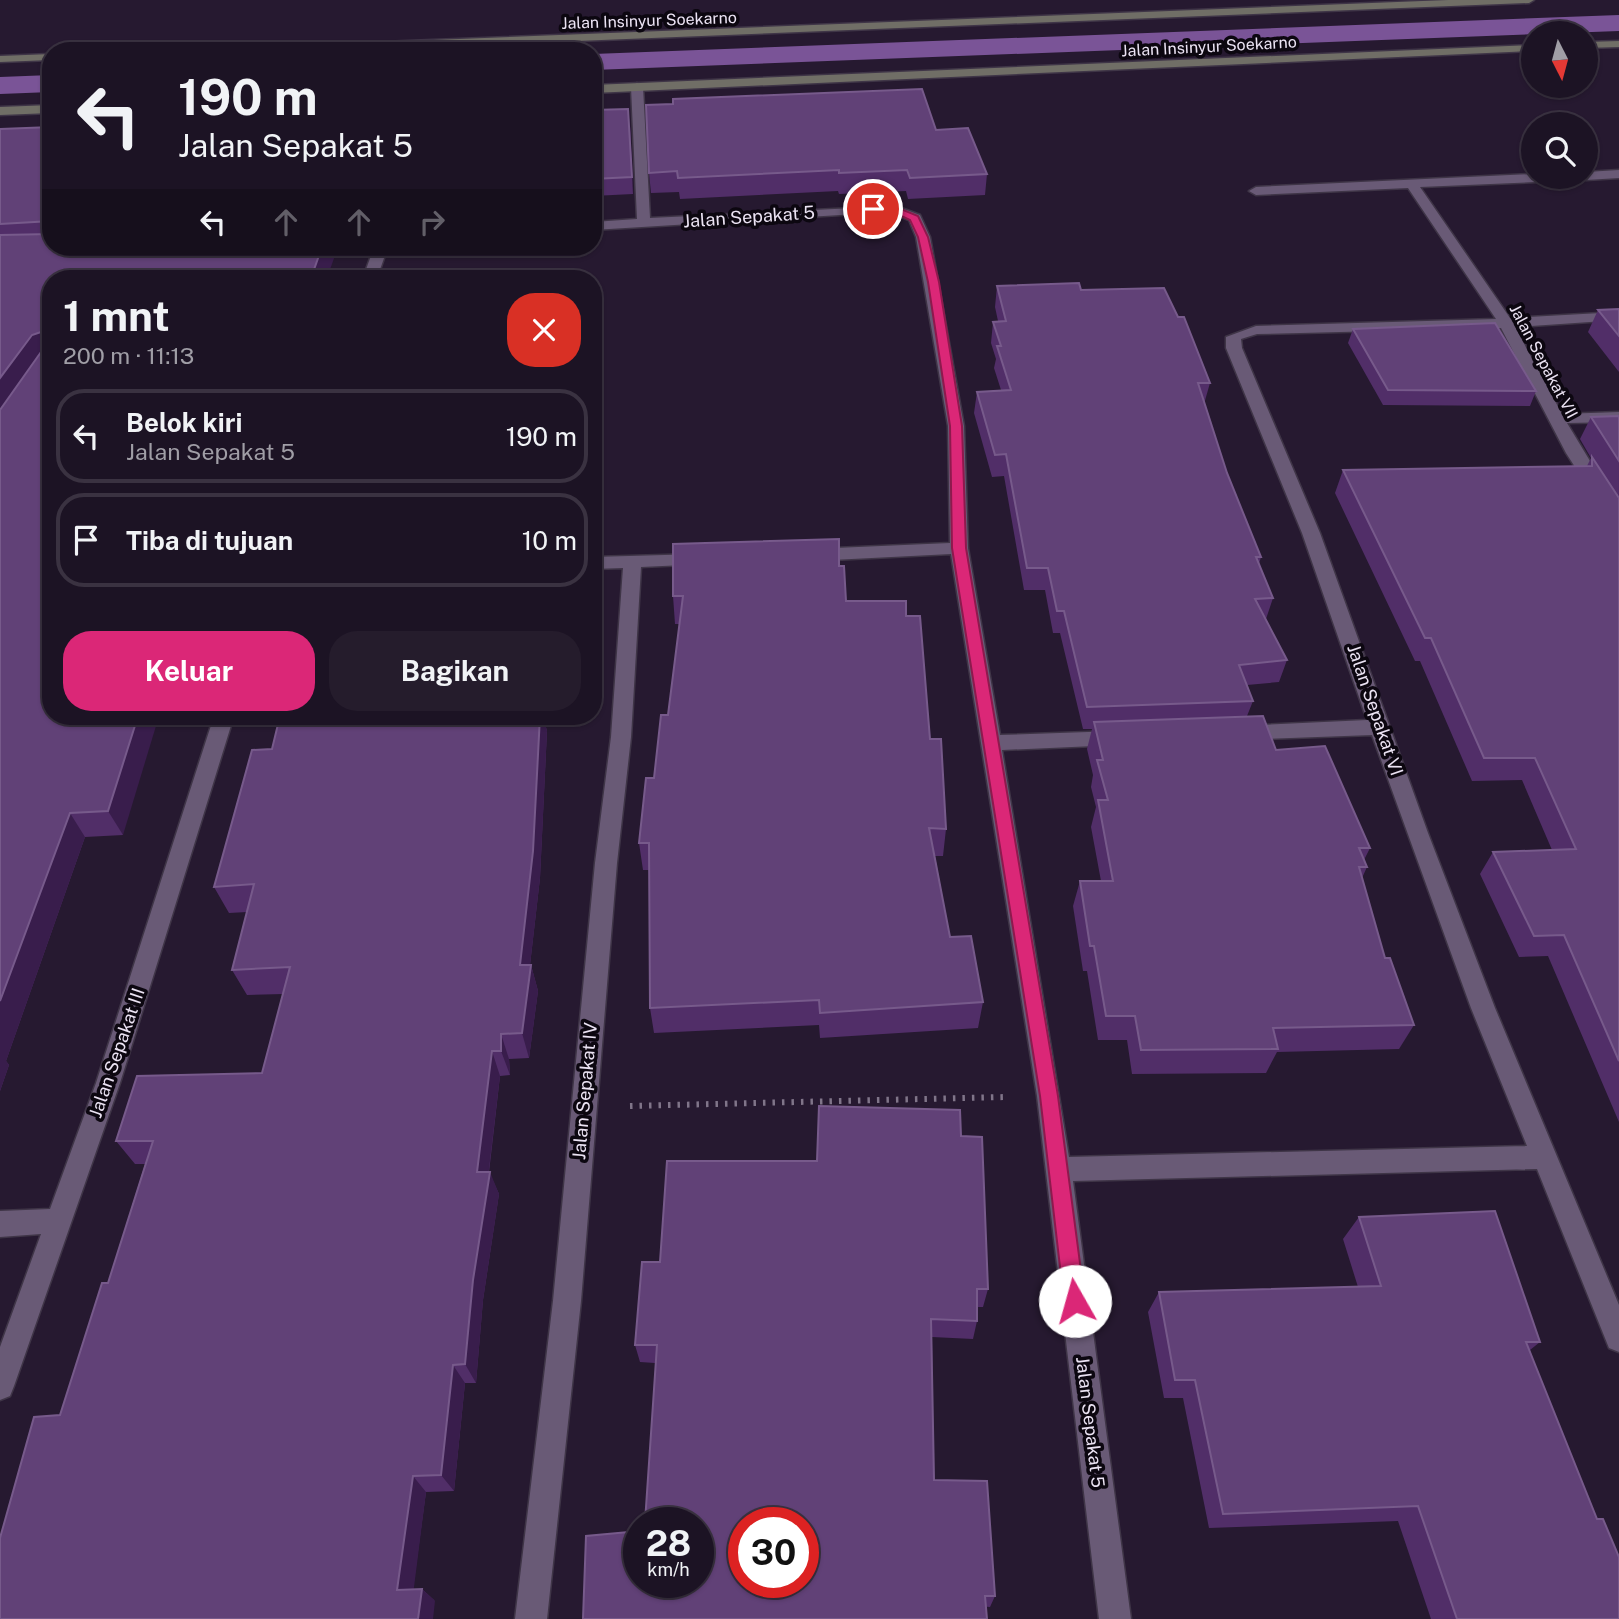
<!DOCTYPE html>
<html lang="id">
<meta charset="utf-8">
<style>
body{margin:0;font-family:"Public Sans",sans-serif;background:#251c2c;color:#f1f3f6;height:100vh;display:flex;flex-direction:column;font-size:26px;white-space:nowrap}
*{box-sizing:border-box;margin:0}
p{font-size:23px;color:#a09ea6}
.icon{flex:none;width:38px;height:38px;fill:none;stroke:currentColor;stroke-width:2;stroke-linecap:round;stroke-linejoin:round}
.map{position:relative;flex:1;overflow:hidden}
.drawer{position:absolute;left:42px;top:270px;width:560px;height:455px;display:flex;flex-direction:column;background:#1c1324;border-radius:28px;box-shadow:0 2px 5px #0004,0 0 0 2px #3a3241}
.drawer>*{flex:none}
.banner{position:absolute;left:42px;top:42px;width:560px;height:214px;border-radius:28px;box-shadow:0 2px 5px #0004,0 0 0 2px #3a3241;background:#1c1324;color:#f1f3f6;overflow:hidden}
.needle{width:46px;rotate:174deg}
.tools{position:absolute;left:1521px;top:21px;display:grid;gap:14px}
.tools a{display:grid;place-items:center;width:77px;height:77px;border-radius:50%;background:#1c1324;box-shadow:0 2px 5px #0004,0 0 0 2px #3a3241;font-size:35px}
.speed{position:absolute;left:623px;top:1507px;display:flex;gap:14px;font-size:35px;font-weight:700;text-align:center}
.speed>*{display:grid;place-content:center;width:91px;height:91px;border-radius:50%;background:#1c1324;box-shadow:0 2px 5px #0004,0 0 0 2px #3a3241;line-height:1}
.speed small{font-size:18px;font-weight:400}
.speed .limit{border:10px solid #d22;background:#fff;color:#111}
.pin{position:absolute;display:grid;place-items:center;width:60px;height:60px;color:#fff;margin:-30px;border:4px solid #fff;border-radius:50%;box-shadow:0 2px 7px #0007}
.me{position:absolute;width:77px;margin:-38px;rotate:353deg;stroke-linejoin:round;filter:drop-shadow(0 0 5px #0008)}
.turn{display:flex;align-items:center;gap:24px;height:147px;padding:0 21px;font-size:32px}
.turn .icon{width:91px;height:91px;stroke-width:2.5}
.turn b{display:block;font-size:49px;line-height:60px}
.lanes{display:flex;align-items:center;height:66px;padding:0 21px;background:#0003;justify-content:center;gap:35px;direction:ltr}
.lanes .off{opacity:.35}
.round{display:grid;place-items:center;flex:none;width:74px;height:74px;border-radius:28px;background:#251c2c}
.head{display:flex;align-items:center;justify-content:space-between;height:119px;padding:0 21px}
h1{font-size:42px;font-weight:700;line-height:52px}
.button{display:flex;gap:14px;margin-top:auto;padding:14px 21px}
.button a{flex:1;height:80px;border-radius:28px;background:#db2777;color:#fff;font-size:28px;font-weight:700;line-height:80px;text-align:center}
.button a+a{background:#251c2c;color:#f1f3f6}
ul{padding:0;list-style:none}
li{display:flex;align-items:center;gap:21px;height:94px;margin:0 14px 10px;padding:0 7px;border:4px solid #3a3241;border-radius:28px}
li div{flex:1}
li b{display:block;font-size:26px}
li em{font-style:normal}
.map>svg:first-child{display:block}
</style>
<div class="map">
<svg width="1619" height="1619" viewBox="0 0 1619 1619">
<rect width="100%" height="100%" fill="#261930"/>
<g fill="#7a5497">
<polygon points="1619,15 1619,31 593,70 593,54"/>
<polygon points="51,75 51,92 0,94 0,77"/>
</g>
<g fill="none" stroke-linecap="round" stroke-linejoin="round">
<g stroke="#3f3547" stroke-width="3">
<g id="street">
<polygon points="637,83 643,87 650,218 896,206 920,215 930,237 964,426 968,548 1000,735 1117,731 1124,733 1127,738 1124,743 1117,745 1002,750 1069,1157 1527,1146 1471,1008 1372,735 1240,740 1230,733 1240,726 1367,720 1302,533 1226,348 1226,337 1256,326 1496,319 1408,188 1256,195 1249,191 1256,187 1533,174 1565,177 1559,181 1420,187 1510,318 1619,312 1619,320 1515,327 1562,414 1619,412 1619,422 1567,423 1619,509 1619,527 1613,526 1566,453 1501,328 1257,334 1241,339 1242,348 1320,533 1428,833 1495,1008 1619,1305 1619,1352 1609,1348 1537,1169 1073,1181 1131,1619 1099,1619 1037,1096 951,554 812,561 803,555 812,549 950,543 948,426 916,237 909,220 894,214 873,213 593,230 593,222 637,219 631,87"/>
<polygon points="1619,170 1619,178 1586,180 1580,177 1586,177 1586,172"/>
<polygon points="374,247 388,247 377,278 363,278"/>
<polygon points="700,554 706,556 709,560 706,564 641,567 631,737 617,863 581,1301 547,1619 515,1619 553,1301 595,863 611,737 623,568 593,569 593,557"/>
<polygon points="214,716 234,716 120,1083 14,1386 10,1396 0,1400 0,1347 41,1234 0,1237 0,1211 50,1209 96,1083"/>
</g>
</g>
<g stroke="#3f3547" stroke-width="3">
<g id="secondary">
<polygon points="1448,0 1534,0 1529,3 323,51 226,51 231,48"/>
<polygon points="1619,41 1619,47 1586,48 1586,42"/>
<polygon points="1533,45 1533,51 593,93 593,85"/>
<polygon points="51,54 51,60 0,62 0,56"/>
<polygon points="51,105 51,113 0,115 0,107"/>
</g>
</g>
<polyline stroke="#807589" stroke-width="6" stroke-dasharray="2.5 7" stroke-linecap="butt" points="630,1106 1006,1097"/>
<use href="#street" fill="#695a76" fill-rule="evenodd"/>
<use href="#secondary" fill="#706e66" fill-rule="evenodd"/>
</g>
<g fill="#512e68">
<polygon points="593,110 630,125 633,194 593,196"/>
<polygon points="51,127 51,247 101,251 338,247 51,278 123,835 85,837 6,1061 9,1065 0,1091 0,129"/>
<polygon points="936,130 987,174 985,195 908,199 906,191 839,194 838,191 680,199 679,192 651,193 649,173"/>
<polygon points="997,286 1081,290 1178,317 1210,383 1204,404 1227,473 1261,557 1259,564 1273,598 1266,619 1287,660 1279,682 1247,685 1253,701 1247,716 1276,750 1370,848 1364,860 1367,867 1362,878 1385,958 1414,1025 1399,1049 1277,1052 1266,1073 1132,1074 1127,1040 1098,1040 1087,971 1083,971 1073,906 1080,881 1101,881 1091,827 1096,807 1091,787 1093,775 1087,749 1092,729 1083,729 1060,633 1053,633 1045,590 1024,590 1004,476 992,477 974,413 977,392 1001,390 994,368 996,359 991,343 993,322 998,321 995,307"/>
<polygon points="1619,309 1619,372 1588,332 1598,310"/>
<polygon points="1353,329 1536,391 1530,406 1383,405 1348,343"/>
<polygon points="1619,416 1619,1122 1548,956 1519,957 1480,874 1493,852 1552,850 1522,780 1472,781 1420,661 1415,661 1335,493 1343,470 1587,466 1591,458 1580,439 1591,417"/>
<polygon points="839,566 846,601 906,616 946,829 943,856 935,856 950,937 983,1002 978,1028 820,1038 819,1025 654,1033 650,1008 649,870 643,870 639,843 668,715 680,624 675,624 673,596"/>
<polygon points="280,716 543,716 547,731 540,878 530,965 531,965 538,991 529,1058 509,1059 510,1075 500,1076 489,1172 499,1194 483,1300 476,1383 465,1383 454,1491 426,1492 413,1589 422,1589 435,1601 60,1415 108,1283 145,1164 135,1164 116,1141 262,1073 283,994 247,995 232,970 247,912 229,913 214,887 272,749"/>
<polygon points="961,1136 988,1289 983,1307 977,1307 977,1321 973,1339 932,1337 934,1480 995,1596 990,1607 698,1582 655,1363 640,1362 635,1345 660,1262 817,1161"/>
<polygon points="1359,1217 1540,1342 1530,1350 1619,1619 1431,1619 1398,1521 1209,1528 1183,1398 1164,1398 1148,1312 1159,1292 1358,1287 1343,1239"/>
</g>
<g fill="#391d4c">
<polygon points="628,109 630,125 633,194"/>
<polygon points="85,247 100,247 103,256 91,278 81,254"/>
<polygon points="322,247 338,247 327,278 311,278"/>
<polygon points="41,332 51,353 0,420 0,378 32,335"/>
<polygon points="138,716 159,716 123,835 108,811"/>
<polygon points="535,716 543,716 547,731 540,878 527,991 520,965"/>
<polygon points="70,813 85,837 6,1061 9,1065 0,1091 0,1001"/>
<polygon points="531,965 538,991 529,1058 522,1033"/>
<polygon points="501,1034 509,1059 510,1075 501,1051"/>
<polygon points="492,1051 500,1076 487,1186 490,1172 499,1194 483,1300 476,1383 465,1364 477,1172"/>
<polygon points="453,1365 465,1383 454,1491 441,1475"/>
<polygon points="413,1476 426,1492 412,1603 397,1590"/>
<polygon points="422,1589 435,1601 433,1619 418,1619"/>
</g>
<g fill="#614177" stroke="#775a8b" stroke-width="2" fill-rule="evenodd">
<polygon points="922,89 936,130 968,128 987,174 910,178 907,170 839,173 839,170 678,178 677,171 649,173 646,105 673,104 673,99"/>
<polygon points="628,109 632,177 593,179 593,110"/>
<polygon points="51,127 51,221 0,224 0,129"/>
<polygon points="51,234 51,247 85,247 81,254 98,257 104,247 322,247 311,278 51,278 51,716 138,716 108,811 70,813 0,1001 0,410 41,352 41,332 32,335 0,378 0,235"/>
<polygon points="1079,283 1081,290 1164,288 1178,317 1184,317 1210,383 1198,383 1227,473 1261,557 1256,557 1273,598 1255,599 1287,660 1239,665 1253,701 1087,707 1064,611 1057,611 1048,568 1027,568 1006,454 995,455 977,392 1011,390 997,346 1001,346 993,322 1006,321 997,286"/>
<polygon points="1619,309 1619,336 1598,310"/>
<polygon points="1495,323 1536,391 1388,390 1353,329"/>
<polygon points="1619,416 1619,461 1591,417"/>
<polygon points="1592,457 1619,498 1619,1061 1564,935 1534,936 1493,852 1576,849 1535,758 1484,758 1431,638 1425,638 1343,470 1592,466"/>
<polygon points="839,539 839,566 844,566 846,601 906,601 906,616 920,616 930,739 941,739 946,829 929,828 950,937 971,936 983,1002 820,1013 819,1000 650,1008 649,843 639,843 646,778 654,778 661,715 668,715 683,596 673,596 673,544"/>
<polygon points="280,716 540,716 533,851 520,965 531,965 522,1033 501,1034 501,1051 492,1051 477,1172 490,1172 473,1280 465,1364 453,1365 441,1475 413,1476 397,1590 422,1589 418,1619 0,1619 0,1538 34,1417 60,1415 102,1283 108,1283 153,1141 116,1141 137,1076 262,1073 290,967 232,970 254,884 214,887 252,750 272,749"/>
<polygon points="1263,716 1276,750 1325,746 1370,848 1359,848 1367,867 1359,867 1385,958 1390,958 1414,1025 1273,1028 1278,1049 1141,1050 1135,1016 1106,1016 1094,946 1090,946 1080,881 1113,881 1098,800 1108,800 1097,760 1103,760 1094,722"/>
<path d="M819,1106l141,4 1,26 21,1 6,152h-11v32l-46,-2 3,161 53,1 8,115h-10l2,23h-404l3,-83 53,-5v51h59v-60h-53l12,-177h-22l7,-83h18l7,-101h150zM744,1522h59v60h-59z"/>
<polygon points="1495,1211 1540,1342 1526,1342 1597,1519 1603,1519 1619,1557 1619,1619 1457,1619 1418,1506 1223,1514 1195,1380 1175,1380 1159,1292 1381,1286 1359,1217"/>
</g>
<polygon fill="#db2777" stroke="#8e194d" stroke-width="2" points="873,206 896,207 918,216 928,237 939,282 962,426 966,548 1058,1096 1085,1301 1082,1308 1075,1311 1068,1308 1064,1301 1040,1096 952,548 950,426 928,282 918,237 910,220 895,213 870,211"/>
<g text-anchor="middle" stroke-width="7" stroke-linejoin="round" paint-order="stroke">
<g font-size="16" fill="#ebe3f3" stroke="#0c0710">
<text transform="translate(649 20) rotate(-2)" y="6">Jalan Insinyur Soekarno</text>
<text transform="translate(1209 46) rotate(-3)" y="6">Jalan Insinyur Soekarno</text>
<text transform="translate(1544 361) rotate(62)" y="6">Jalan Sepakat VII</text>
</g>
<g font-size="18" fill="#ebe3f3" stroke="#0c0710">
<text transform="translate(749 217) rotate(-4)" y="6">Jalan Sepakat 5</text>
<text transform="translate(1375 710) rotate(71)" y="6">Jalan Sepakat VI</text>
<text transform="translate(117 1053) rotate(-71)" y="6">Jalan Sepakat III</text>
<text transform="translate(585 1091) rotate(-85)" y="6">Jalan Sepakat IV</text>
<text transform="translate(1090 1422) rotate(83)" y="6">Jalan Sepakat 5</text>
</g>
</g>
</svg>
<div class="tools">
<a><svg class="needle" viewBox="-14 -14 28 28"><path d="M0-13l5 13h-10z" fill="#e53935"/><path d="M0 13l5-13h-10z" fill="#a09ea6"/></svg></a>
<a><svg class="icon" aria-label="search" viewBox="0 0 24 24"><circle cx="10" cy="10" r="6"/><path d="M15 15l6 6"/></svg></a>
</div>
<div class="speed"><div>28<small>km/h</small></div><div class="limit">30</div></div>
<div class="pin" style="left:873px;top:209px;background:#d93025"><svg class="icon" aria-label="arrive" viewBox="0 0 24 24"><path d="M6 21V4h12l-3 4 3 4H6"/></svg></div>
<svg class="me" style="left:1075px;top:1301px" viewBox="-20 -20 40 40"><circle r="19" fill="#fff"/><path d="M0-13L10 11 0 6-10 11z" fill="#db2777"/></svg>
<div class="banner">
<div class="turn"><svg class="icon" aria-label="left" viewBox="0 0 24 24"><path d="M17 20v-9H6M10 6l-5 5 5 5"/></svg><div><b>190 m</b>Jalan Sepakat 5</div></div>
<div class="lanes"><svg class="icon" aria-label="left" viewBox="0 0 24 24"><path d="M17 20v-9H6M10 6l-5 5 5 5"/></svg><svg class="icon off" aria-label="ahead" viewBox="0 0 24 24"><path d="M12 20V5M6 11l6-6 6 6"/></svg><svg class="icon off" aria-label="ahead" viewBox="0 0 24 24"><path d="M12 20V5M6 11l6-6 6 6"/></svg><svg class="icon off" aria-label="right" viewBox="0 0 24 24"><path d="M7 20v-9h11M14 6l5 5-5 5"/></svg></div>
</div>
<section class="drawer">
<div class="head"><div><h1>1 mnt</h1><p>200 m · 11:13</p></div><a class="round" style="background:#d93025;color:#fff"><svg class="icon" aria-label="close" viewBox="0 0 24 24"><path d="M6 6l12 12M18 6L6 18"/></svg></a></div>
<ul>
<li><svg class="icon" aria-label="left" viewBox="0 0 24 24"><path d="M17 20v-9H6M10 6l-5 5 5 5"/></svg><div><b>Belok kiri</b><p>Jalan Sepakat 5</p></div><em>190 m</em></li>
<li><svg class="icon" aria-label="arrive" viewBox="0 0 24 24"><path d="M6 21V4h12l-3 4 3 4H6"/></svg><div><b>Tiba di tujuan</b></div><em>10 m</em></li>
</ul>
<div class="button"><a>Keluar</a><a>Bagikan</a></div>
</section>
</div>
